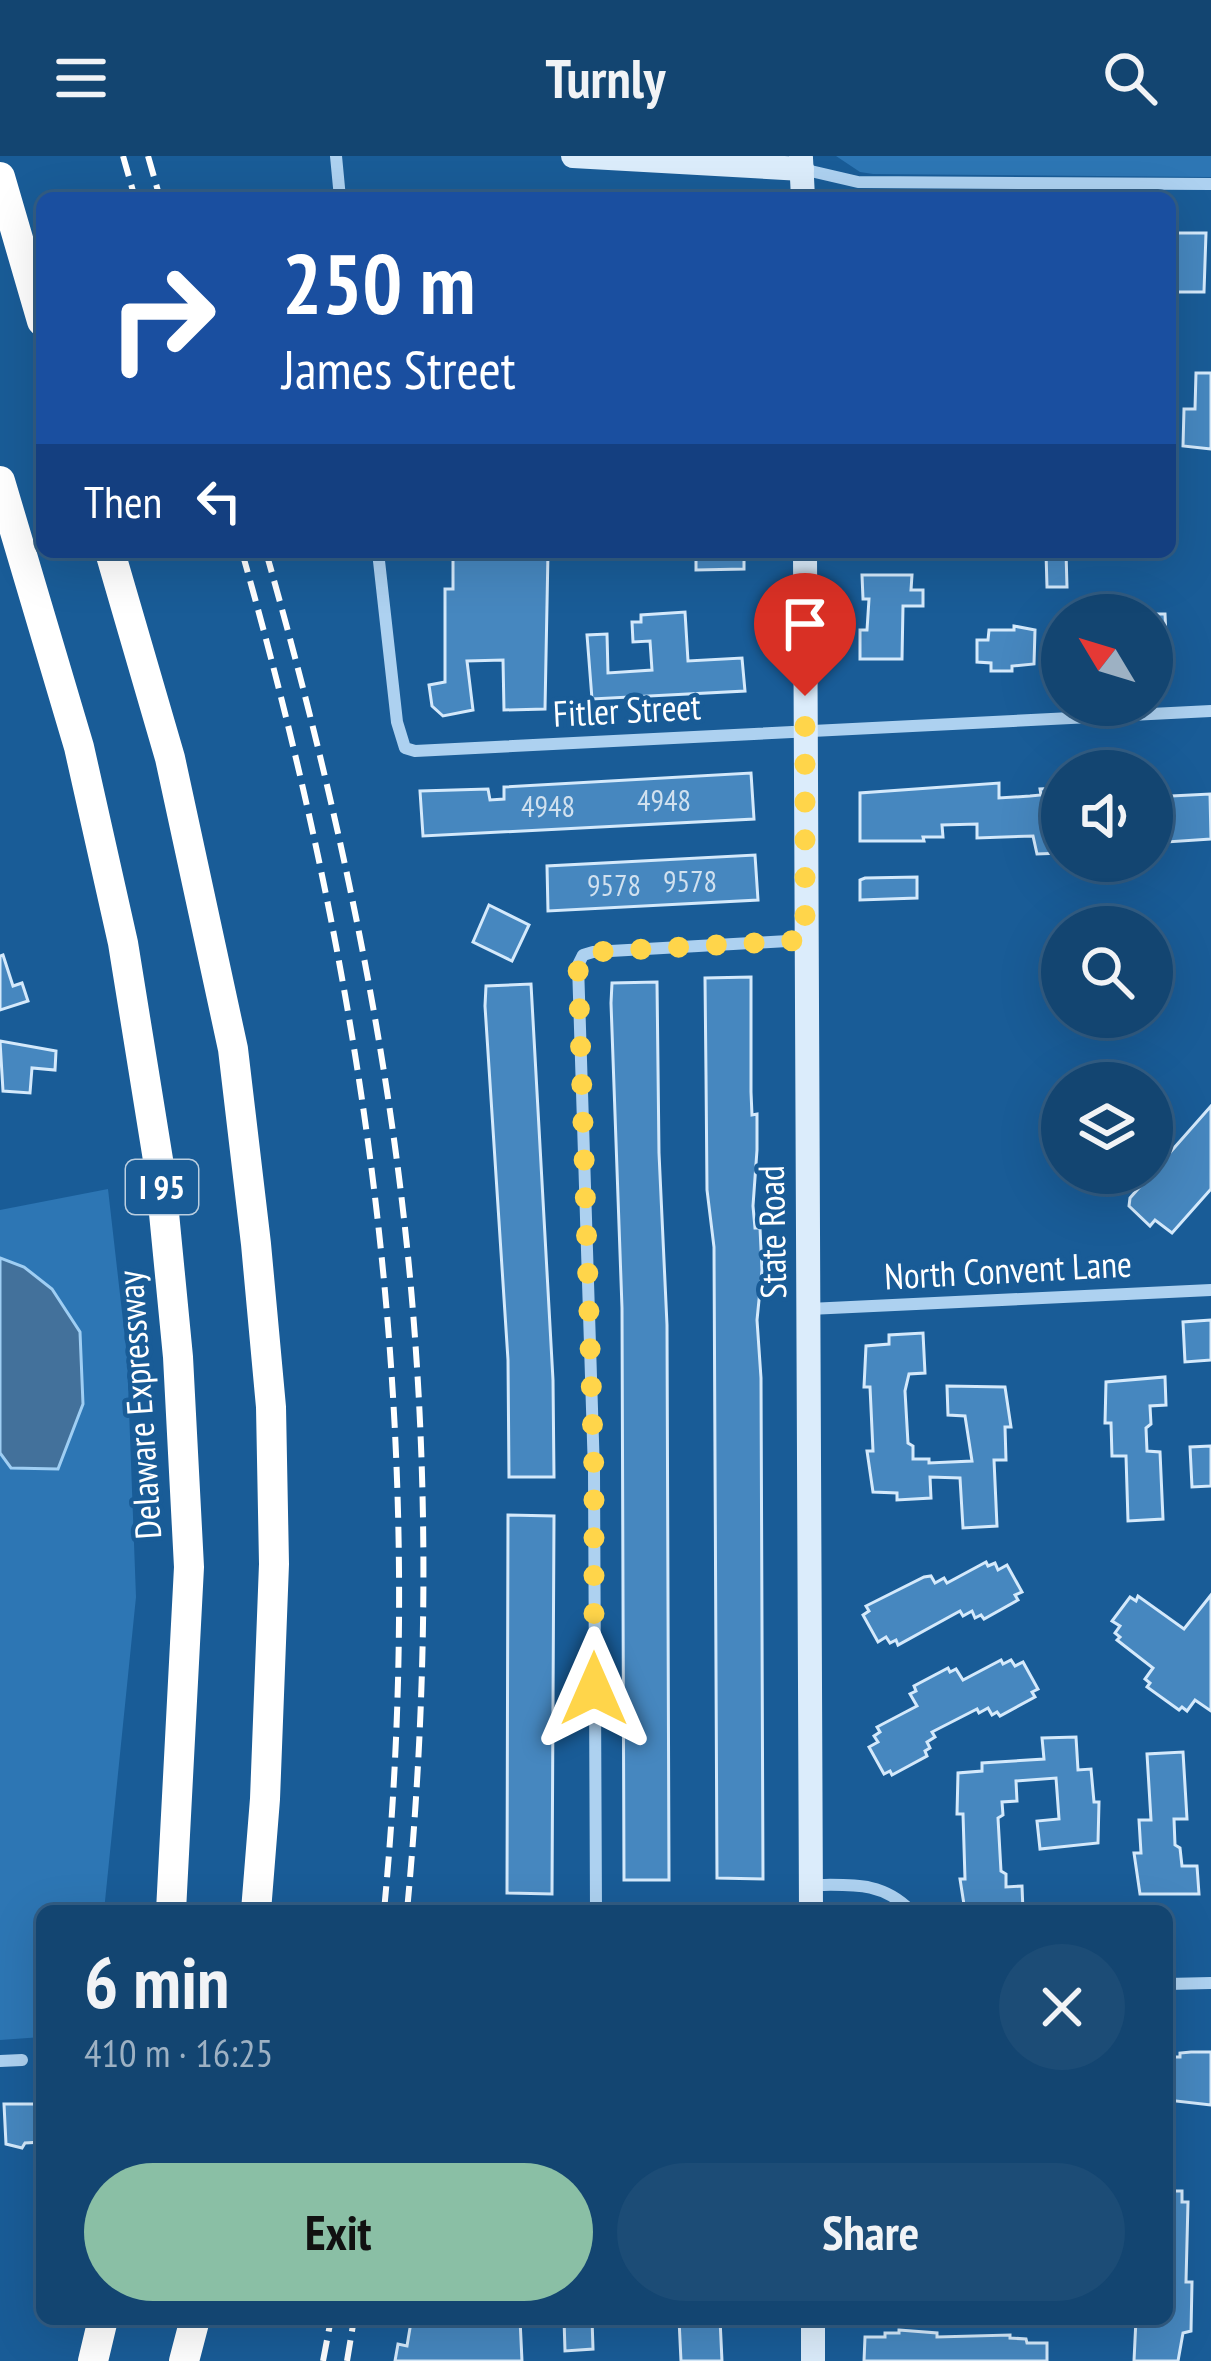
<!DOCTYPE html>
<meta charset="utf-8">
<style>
body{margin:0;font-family:"PT Sans Narrow",sans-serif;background:#1c4c76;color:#f1f3f6;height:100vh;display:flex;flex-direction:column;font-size:45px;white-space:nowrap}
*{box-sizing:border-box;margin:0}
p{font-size:39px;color:#9db1c3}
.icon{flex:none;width:66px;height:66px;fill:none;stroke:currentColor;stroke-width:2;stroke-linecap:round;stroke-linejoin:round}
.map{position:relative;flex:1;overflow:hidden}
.details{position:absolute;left:36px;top:1749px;width:1137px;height:420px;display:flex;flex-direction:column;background:#134571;border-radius:18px;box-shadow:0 12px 48px #0002,0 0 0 3px #325d84}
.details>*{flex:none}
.guide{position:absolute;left:36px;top:36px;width:1140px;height:366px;border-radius:18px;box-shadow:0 12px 48px #0002,0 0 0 3px #325d84;background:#1a4fa0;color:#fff;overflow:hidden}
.needle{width:78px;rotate:308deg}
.tools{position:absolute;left:1041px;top:438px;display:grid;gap:24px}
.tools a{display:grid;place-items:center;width:132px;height:132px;border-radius:50%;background:#134571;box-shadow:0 12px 48px #0002,0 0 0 3px #325d84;font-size:60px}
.pin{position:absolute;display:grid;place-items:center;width:102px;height:102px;color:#fff;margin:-123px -51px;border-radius:50% 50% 50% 0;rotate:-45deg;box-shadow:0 0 12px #0007}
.pin .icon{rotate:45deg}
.me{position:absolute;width:132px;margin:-66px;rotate:0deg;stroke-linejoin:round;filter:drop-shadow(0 0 9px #0008)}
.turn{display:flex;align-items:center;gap:42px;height:252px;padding:0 48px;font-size:54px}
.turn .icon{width:156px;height:156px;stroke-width:2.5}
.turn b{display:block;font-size:84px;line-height:102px}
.then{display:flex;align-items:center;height:114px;padding:0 48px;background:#0003;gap:24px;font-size:45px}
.round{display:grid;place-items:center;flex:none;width:126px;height:126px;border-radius:63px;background:#1c4c76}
.headline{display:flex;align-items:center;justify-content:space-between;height:204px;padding:0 48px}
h1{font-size:72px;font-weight:800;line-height:90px}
.action{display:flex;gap:24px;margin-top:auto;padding:24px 48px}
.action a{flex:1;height:138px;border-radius:72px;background:#8abfa5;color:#111;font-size:48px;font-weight:800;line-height:138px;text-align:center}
.action a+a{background:#1c4c76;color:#f1f3f6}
header{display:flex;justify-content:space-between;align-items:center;height:156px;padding:0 48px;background:#134571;font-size:54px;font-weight:800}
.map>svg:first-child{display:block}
</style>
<header><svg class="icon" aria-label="menu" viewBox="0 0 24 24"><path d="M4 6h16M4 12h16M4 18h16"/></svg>Turnly<svg class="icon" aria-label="search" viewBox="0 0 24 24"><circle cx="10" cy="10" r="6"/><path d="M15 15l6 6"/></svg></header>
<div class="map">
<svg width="1211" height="2205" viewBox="0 0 1211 2205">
<rect width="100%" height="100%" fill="#195c97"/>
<g fill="#2d76b4">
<polygon points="836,0 1211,0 1211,21 873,18 860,16"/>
<polygon points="108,1033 127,1200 136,1441 104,1755 42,1755 42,1881 0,1884 0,1054"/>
</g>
<polygon fill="#43719b" stroke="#9fcef3" stroke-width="3" points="0,1102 24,1111 52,1133 80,1176 83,1248 58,1313 11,1312 0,1297"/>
<g fill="#4687bf" stroke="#d4e9fb" stroke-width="3">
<polygon points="1177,77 1206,77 1204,136 1177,136"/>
<polygon points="1196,217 1211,217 1211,293 1183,290 1184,253 1195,253"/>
<polygon points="453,396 548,396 545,553 504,554 503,504 467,505 473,554 443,560 432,550 429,529 445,526 445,433 453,433"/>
<polygon points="696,396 744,396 744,413 696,414"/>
<polygon points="1066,396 1067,431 1047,431 1046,397"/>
<polygon points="862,419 912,419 911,434 923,434 923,450 903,450 902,503 860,503 860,474 867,474 869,443 863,443"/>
<polygon points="685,456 688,505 742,502 745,535 592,543 587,479 607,478 608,517 652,514 650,485 633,486 632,466 641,466 641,459"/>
<polygon points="1152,458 1165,458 1167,502 1152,503"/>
<polygon points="1014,470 1035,474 1034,508 1012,510 1012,515 991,515 991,507 977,506 977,484 988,484 989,474 1014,474"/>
<polygon points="751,617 754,663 423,680 420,635 488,633 490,644 504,643 504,631"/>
<polygon points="999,627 999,642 1030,640 1041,639 1040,633 1062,632 1062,697 1037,698 1033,680 977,682 977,668 942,669 943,681 923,681 924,685 860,685 860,637"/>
<polygon points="1210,638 1211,683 1152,687 1152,641"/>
<polygon points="755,699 758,744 548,755 547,710"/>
<polygon points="917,721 917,742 860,744 860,724 865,722"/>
<polygon points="489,749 529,769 512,805 473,786"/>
<polygon points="3,799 13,830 22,827 28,845 0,854 0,800"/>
<polygon points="751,821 751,936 752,959 757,958 757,994 753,1050 755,1072 760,1072 762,1114 757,1164 761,1222 763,1723 717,1722 714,1091 707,1034 706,919 705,822"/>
<polygon points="657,826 659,997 667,1169 669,1724 624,1724 622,1152 611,847 612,827"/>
<polygon points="531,828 553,1224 554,1321 509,1321 508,1204 485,850 486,830"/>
<polygon points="0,885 56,895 55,914 32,912 30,937 3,935"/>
<polygon points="1211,950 1211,1033 1172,1077 1155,1064 1150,1070 1129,1050 1130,1042"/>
<polygon points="1211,1164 1211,1204 1185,1206 1183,1166"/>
<polygon points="923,1177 925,1217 909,1218 905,1235 908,1287 913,1290 913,1303 929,1303 929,1307 972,1305 965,1260 948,1259 947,1230 1005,1231 1011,1271 1005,1271 1006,1304 994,1304 997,1370 963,1372 960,1322 930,1321 931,1342 897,1344 897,1337 873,1336 867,1295 873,1295 870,1231 864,1231 866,1190 889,1188 889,1179"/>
<polygon points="1165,1221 1166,1249 1150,1250 1151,1268 1146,1272 1147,1295 1160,1296 1163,1363 1128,1365 1126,1300 1112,1300 1111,1267 1105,1267 1106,1226"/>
<polygon points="1211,1290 1211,1330 1192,1331 1190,1291"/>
<polygon points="508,1359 554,1360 552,1738 507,1737"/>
<polygon points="986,1406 988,1410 995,1407 998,1414 1007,1409 1022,1436 1015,1439 1018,1444 984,1463 981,1459 975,1462 972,1455 963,1460 960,1455 898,1489 896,1484 890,1487 886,1481 878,1486 863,1459 869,1455 866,1450 924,1421 931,1420 935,1427 944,1422 947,1427"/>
<polygon points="1211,1439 1211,1555 1195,1544 1187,1555 1182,1551 1179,1554 1147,1531 1150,1527 1145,1523 1153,1512 1117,1484 1120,1481 1115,1477 1120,1470 1112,1465 1130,1441 1136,1445 1138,1440 1184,1473"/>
<polygon points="1001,1504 1003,1508 1011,1504 1015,1510 1023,1506 1038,1533 1032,1536 1035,1541 1000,1560 997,1556 992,1559 988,1552 979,1557 977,1553 932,1576 935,1581 927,1586 930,1592 925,1595 927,1600 892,1619 890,1615 884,1618 869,1591 878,1586 874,1580 880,1576 877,1571 917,1550 910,1538 916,1535 914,1530 948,1512 950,1516 956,1513 963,1524"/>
<polygon points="1076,1581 1078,1614 1091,1613 1094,1646 1099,1646 1098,1687 1040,1693 1037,1665 1059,1663 1056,1622 1016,1625 1017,1645 1002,1646 1003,1659 998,1662 1001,1715 1006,1718 1006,1731 1022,1730 1023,1755 965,1755 960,1723 965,1723 963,1658 957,1658 958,1617 982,1615 982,1607 1044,1603 1042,1582"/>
<polygon points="1183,1596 1187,1663 1174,1663 1175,1689 1180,1692 1182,1710 1197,1710 1199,1738 1140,1738 1134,1697 1141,1697 1139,1664 1151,1664 1147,1598"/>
<polygon points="1191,1896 1211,1896 1211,1949 1167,1944 1167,1901 1180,1901 1180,1897"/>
<polygon points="4,1948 42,1948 42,1986 25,1987 22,1992 6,1988"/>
<polygon points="1167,2035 1182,2035 1182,2046 1188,2046 1186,2126 1192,2126 1191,2175 1183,2177 1178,2205 1134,2205 1136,2163 1167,2163"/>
<polygon points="467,2163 520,2163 522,2205 395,2205 398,2188 407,2190 411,2166"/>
<polygon points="564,2163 592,2163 593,2193 565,2195"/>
<polygon points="679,2163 720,2163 722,2205 681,2205"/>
<polygon points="899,2174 937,2177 937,2181 1010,2179 1010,2182 1026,2183 1027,2187 1047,2187 1047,2205 864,2205 865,2181 885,2181 885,2177 899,2177"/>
</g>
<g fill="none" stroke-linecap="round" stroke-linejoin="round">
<g stroke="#add1f0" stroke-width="12">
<polyline points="336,0 340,42"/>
<polyline points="802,13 858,26 1211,28"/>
<polyline points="378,396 397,566 405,592 415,595 1211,555"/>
<polyline points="809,1153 1211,1134"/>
<path d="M812,1729c39,0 70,-4 99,26"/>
<polyline points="596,1755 594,1316 578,809 583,799 593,796 805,784"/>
<polyline points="1167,1828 1211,1827"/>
<polyline points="0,1905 22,1904"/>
</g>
<g stroke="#dbecfb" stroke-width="24">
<polyline points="573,0 802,13"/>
<polyline points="801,2 803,42"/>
<polyline points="805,396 811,1755"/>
<polyline points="813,2163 813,2205"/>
</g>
<g stroke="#fff" stroke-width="30">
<polyline points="0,21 42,165"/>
<polyline points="0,325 79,591 123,787 160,1016 178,1201 189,1411 171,1755"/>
<polyline points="110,396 170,602 233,893 256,1088 271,1251 274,1408 265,1643 256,1755"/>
<polyline points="93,2205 103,2163"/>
<polyline points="184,2205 195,2163"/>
</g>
<g stroke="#fff" stroke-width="6" stroke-dasharray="21 9" stroke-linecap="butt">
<polyline points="123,0 135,42"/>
<polyline points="148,0 160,42"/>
<path d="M242,396c129,453 187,889 142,1359"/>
<path d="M266,396c73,256 130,520 149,786 14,191 10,382 -8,573"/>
<polyline points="323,2205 331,2163"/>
<polyline points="347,2205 354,2163"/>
</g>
</g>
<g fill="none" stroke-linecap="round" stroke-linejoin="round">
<polyline stroke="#ffd54a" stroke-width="21" stroke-dasharray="0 37.8" points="594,1533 594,1316 578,809 583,799 593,796 805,784 805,540"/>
</g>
<g text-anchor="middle" stroke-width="9" stroke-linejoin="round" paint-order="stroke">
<g font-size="30" fill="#d1e1ef">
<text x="664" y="655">4948</text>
<text x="548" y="661">4948</text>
<text x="690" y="736">9578</text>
<text x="614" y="740">9578</text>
</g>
<rect fill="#195c97" stroke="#bacee0" stroke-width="3" x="126" y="1004" width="72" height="54" rx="9"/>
<g font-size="33" font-weight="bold" fill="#fff">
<text x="162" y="1043">I 95</text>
</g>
<g font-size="36" fill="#fff" stroke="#195c97">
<text transform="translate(627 554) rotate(-3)" y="13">Fitler Street</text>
<text transform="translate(772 1076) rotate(-91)" y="13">State Road</text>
<text transform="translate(1008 1114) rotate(-3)" y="13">North Convent Lane</text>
<text transform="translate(139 1249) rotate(-94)" y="13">Delaware Expressway</text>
</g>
</g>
</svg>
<div class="tools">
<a><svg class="needle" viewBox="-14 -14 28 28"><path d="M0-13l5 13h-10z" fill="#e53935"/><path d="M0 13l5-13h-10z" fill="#9db1c3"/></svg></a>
<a><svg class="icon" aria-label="sound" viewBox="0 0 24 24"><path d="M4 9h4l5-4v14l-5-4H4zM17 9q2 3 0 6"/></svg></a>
<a><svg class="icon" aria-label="search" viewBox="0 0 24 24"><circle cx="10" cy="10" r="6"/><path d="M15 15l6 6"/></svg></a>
<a><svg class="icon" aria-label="layers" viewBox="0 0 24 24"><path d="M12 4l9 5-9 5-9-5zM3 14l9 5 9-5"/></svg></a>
</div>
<div class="pin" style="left:805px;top:540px;background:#d93025"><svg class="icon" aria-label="arrive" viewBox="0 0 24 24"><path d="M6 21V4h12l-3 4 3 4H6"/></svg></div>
<svg class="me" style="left:594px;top:1533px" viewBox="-20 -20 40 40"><path d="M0-17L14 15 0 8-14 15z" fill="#ffd54a" stroke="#fff" stroke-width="4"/></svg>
<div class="guide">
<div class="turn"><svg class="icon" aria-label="right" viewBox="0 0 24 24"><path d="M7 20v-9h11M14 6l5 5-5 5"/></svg><div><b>250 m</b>James Street</div></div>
<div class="then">Then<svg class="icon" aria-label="left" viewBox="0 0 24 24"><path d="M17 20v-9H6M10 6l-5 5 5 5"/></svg></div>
</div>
<section class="details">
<div class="headline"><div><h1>6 min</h1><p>410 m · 16:25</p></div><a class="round"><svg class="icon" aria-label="close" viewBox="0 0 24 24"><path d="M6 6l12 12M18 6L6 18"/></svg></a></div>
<div class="action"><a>Exit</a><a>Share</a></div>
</section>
</div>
